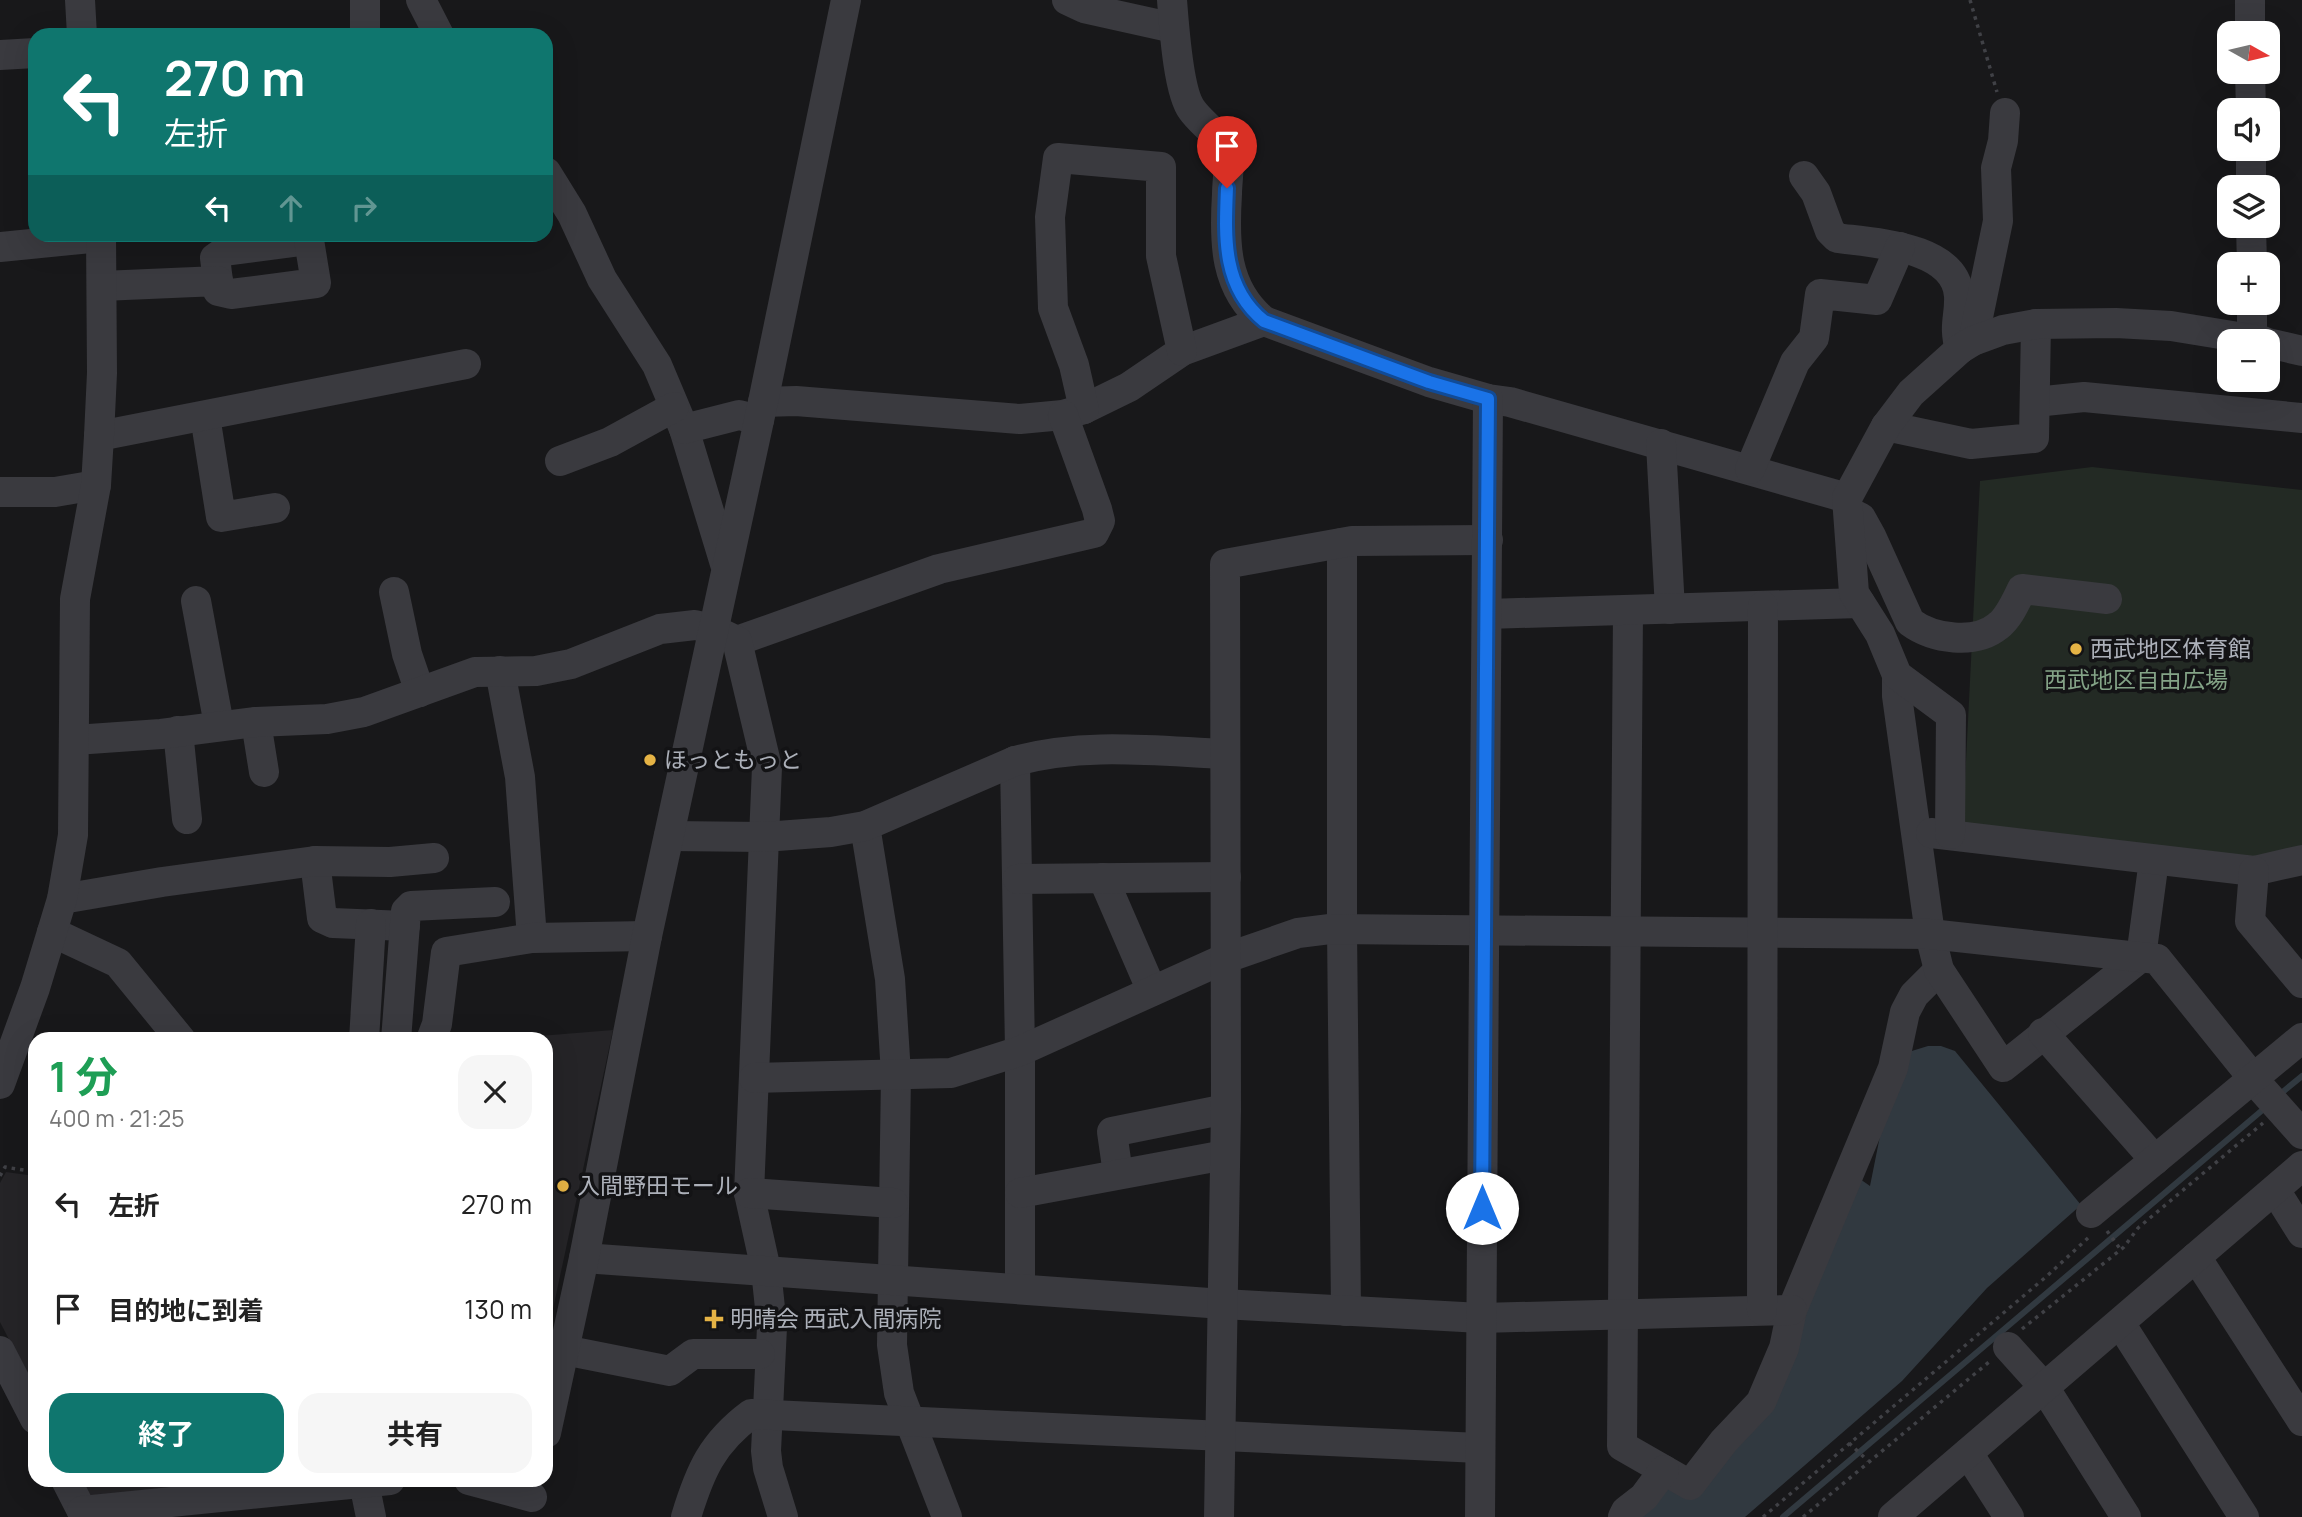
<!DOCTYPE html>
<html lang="ja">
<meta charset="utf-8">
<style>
body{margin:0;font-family:Manrope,"Noto Sans JP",sans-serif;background:#f6f6f6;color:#222;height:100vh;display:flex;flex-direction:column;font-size:26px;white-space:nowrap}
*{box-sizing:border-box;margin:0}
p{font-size:23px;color:#767676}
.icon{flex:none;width:38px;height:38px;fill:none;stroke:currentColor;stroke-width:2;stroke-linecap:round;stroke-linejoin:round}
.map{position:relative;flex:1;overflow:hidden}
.sheet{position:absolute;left:28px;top:1032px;width:525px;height:455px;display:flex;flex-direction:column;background:#fff;border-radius:21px;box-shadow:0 7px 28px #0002}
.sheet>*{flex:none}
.banner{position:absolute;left:28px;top:28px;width:525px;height:214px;border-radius:21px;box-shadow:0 7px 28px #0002;background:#0f766e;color:#fff;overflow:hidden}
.needle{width:46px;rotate:98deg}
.fabs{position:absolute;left:2217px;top:21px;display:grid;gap:14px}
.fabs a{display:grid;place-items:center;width:63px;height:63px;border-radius:14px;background:#fff;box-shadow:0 7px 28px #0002;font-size:35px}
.pin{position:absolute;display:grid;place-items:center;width:60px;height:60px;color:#fff;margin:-72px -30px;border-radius:50% 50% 50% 0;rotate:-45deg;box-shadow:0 0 7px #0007}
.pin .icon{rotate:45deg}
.me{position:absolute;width:77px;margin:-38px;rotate:0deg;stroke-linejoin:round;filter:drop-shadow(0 0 5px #0008)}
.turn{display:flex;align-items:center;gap:24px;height:147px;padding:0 21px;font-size:32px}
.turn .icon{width:91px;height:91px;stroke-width:2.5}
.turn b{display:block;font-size:49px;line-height:60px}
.lanes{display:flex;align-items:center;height:66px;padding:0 21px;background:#0003;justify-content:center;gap:35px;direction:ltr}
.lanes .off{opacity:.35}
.round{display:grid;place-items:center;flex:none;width:74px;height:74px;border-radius:21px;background:#f6f6f6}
.summary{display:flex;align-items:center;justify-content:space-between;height:119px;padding:0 21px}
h1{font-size:42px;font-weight:700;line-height:52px;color:#1e9e55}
.button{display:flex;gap:14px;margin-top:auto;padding:14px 21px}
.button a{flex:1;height:80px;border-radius:21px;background:#0f766e;color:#fff;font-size:28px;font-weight:700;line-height:80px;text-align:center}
.button a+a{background:#f6f6f6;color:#222}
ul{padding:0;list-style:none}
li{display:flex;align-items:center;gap:21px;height:105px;padding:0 21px}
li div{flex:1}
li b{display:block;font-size:26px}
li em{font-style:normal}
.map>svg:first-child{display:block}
</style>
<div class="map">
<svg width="2302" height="1517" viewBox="0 0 2302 1517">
<rect width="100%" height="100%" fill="#18181a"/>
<g fill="#252427">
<polygon points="613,1030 548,1332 546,1343 546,1040 515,1038"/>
<polygon points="6,1172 35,1176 35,1390 0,1322 0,1183"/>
<polygon points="82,1481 270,1481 91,1498"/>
</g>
<polygon fill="#232a24" points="2092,467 2302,490 2302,850 2257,861 1970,828 1963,821 1980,481"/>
<polygon fill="#313940" points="1928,1046 1941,1046 1955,1051 2081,1205 1987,1288 1902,1381 1745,1517 1633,1517 1770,1403 1860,1179 1870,1186 1887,1101 1902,1054"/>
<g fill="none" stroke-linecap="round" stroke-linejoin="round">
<g stroke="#313940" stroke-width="6">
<polyline points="2279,1095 2302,1076"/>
<polyline points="1783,1517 2266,1107"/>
</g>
<g stroke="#404146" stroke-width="3.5" stroke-dasharray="3.5 5" stroke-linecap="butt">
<polyline points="1970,0 1997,92"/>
<polyline points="0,1176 5,1167 35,1172"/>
<polyline points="2107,1231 2121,1250"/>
<polyline points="2022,1329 2124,1247 2138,1228 2263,1123"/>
<polyline points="1849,1443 1868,1461"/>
<polyline points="1763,1517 2047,1276 2088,1238"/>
<polyline points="1803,1517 1989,1362"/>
</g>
<g stroke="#3a3a3f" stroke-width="30">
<polyline points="80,0 82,35"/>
<polyline points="421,0 439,35"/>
<polyline points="1067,0 1084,8 1174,28"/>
<path d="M1172,0c2,24 6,92 20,110 10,14 27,24 34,41 5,13 1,29 1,43 -3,48 -3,94 37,127l165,61 59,17 22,3 337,96"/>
<polyline points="2250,0 2250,33"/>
<polyline points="365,35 365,0"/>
<polyline points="0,55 35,53"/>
<polyline points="2250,72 2251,110"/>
<polyline points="2251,149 2251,187"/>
<polyline points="546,172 572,214 602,279 657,365 684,429 725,564"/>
<path d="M1804,176l12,17 14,38 7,7c37,5 119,8 122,58 1,21 -6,29 1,53"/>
<polyline points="2251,226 2252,264"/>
<polyline points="0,247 101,237"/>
<polyline points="218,281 215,258 225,251 309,240"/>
<polyline points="102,286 218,281 218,291 231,294 316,283 308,234"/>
<polyline points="2252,303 2252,339"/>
<polyline points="1973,341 1998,221 1996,168 2003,141 2005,113"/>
<polyline points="2268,343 2302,351"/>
<polyline points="763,402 796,401 1020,419 1063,415 1084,409 1129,387 1182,351 1264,321"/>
<polyline points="2035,402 2084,397 2302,418"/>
<polyline points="1084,409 1074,365 1053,308 1050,217 1058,158 1161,167 1161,256 1182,351"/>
<polyline points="205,416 221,517 275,508"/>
<polyline points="1886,426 1971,444 2034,438 2036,324"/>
<polyline points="684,429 739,415 759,420"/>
<polyline points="99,436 466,364"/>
<polyline points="1661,444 1670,609"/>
<polyline points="560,461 610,442 674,407"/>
<polyline points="1750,469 1795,362 1814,338 1820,294 1877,300 1900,247"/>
<polyline points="0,492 55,492 96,485"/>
<path d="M1849,512l12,6 10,18 39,86c23,17 65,23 88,4 11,-8 18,-25 24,-37l85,10"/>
<polyline points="1342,543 1342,929 1346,1311"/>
<polyline points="394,592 407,654 420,692"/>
<polyline points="196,601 219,725"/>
<polyline points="1628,610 1622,1446 1690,1485 1724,1441 1761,1402 1784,1348 1792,1310 1893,1068 1905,1012 1914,995 1939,970"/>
<polyline points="1487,614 1860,603"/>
<polyline points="737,641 939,569 1094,533 1100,521 1097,509 1063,415"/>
<polyline points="500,671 520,777 532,938"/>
<polyline points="1897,675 1897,696 1930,934 1939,970 2003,1067 2141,957 2154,860"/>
<polyline points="256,722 264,772"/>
<polyline points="178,731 187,819"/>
<polyline points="75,740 161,734 256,722 327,719 364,712 475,672 536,671 571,664 660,629 695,625 712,629 737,641 767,767 749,1193 766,1270 772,1327 766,1451 768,1468 783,1517"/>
<polyline points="1015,761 1020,1051 1020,1289"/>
<polyline points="865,826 890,979 896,1074 892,1345 899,1393 947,1517"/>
<polyline points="1931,833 2254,871 2302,860"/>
<polyline points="1950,834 1951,715 1897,675 1880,634 1854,593 1847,498 1886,426 1911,393 1960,349 1973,341 2003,330 2036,324 2116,323 2171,326 2263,341"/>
<path d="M669,836l95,1 67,-5 34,-6 150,-65c69,-19 140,-10 210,-7"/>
<polyline points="315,861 322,918 333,923 405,926"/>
<polyline points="2254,871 2250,921 2302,983"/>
<polyline points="1103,878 1152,991"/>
<polyline points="1018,879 1226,877"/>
<polyline points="62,899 162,882 315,861 390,862 434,858"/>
<polyline points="52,932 118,963 181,1040"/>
<polyline points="2043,1033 2155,1160"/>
<polyline points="364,1040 371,924"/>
<polyline points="396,1040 406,911 411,906 495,902"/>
<polyline points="431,1040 437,1024 446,952 532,938 647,936"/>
<polyline points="754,1078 951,1073 1020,1051 1226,958 1298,933 1330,929 1930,934 2157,959 2261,1088 2302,1134"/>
<polyline points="0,1084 35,988 62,899 73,835 75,599 96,485 99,436 102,373 101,234"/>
<polyline points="1118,1174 1112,1132 1226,1109"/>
<polyline points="2275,1190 2302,1233"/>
<polyline points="749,1193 893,1203"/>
<polyline points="1020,1193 1225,1155"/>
<polyline points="2091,1213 2302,1038"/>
<polyline points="2196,1257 2302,1421"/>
<polyline points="584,1258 1223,1304 1481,1318 1792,1310"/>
<polyline points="1762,1310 1763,606"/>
<polyline points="2120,1323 2244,1517"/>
<polyline points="2008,1347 2044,1387 2126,1517"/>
<polyline points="564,1350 670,1371 693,1354 760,1354"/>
<polyline points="0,1351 35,1419"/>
<polyline points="546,1433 584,1258 647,936 763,402 846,0"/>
<polyline points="1968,1453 2009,1517"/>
<polyline points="66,1480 85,1517"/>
<polyline points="469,1480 532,1497"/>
<polyline points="364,1483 371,1517"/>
<polyline points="82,1511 390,1480"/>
<path d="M686,1517c14,-46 26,-74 65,-103l728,34"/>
<polyline points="1219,1517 1226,1109 1225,564 1352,541 1488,540"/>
<polyline points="1480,1517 1488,399"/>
<polyline points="1623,1517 1626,1511 1644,1497 1664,1470"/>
<polyline points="1893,1517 2302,1166"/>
</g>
</g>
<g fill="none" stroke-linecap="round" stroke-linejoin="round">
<g stroke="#114b97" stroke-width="18">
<path id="route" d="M1227,188c-2,49 -5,99 37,133l165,61 59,17 -6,809"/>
</g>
<use href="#route" stroke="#1a73e8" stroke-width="12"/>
</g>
<g fill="#e5b345" stroke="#131315" stroke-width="2.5">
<circle cx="2076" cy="649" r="7"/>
<circle cx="650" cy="760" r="7"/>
<circle cx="563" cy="1186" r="7"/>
<path d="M710.5 1308.5h7v7h7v7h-7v7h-7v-7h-7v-7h7z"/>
</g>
<g text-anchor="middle" stroke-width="7" stroke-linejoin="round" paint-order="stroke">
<g font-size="23" fill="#acb0b9" stroke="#131315" text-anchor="start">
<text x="2090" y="657">西武地区体育館</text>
<text x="664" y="768">ほっともっと</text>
<text x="577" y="1194">入間野田モール</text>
<text x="730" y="1327">明晴会 西武入間病院</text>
</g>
<g font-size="23" fill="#84a387" stroke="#131315">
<text x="2136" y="688">西武地区自由広場</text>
</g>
</g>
</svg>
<div class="fabs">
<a><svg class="needle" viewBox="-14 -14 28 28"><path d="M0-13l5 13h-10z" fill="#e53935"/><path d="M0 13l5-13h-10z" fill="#767676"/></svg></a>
<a><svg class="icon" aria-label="sound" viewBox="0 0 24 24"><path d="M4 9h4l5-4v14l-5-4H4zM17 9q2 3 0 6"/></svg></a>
<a><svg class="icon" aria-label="layers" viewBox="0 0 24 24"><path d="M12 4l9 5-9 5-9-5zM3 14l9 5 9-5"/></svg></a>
<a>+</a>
<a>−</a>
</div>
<div class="pin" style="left:1227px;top:188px;background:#d93025"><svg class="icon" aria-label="arrive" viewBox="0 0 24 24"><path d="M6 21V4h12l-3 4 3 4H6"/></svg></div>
<svg class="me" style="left:1482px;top:1208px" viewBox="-20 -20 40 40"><circle r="19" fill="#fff"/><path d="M0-13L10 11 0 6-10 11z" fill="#1a73e8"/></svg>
<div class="banner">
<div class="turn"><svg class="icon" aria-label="left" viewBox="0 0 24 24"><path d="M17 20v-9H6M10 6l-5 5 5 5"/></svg><div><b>270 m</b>左折</div></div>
<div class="lanes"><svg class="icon" aria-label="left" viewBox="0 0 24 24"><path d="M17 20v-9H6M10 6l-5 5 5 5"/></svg><svg class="icon off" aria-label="ahead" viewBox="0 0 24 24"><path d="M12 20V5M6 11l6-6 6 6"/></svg><svg class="icon off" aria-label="right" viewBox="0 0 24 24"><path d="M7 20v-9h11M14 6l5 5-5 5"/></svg></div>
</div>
<section class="sheet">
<div class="summary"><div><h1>1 分</h1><p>400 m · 21:25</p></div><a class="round"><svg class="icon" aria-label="close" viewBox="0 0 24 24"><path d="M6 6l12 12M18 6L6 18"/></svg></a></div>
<ul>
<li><svg class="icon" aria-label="left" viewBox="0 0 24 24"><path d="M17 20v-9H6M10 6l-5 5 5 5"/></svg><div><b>左折</b></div><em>270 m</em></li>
<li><svg class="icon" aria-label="arrive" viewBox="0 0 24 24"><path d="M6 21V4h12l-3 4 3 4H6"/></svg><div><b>目的地に到着</b></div><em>130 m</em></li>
</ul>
<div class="button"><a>終了</a><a>共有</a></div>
</section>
</div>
